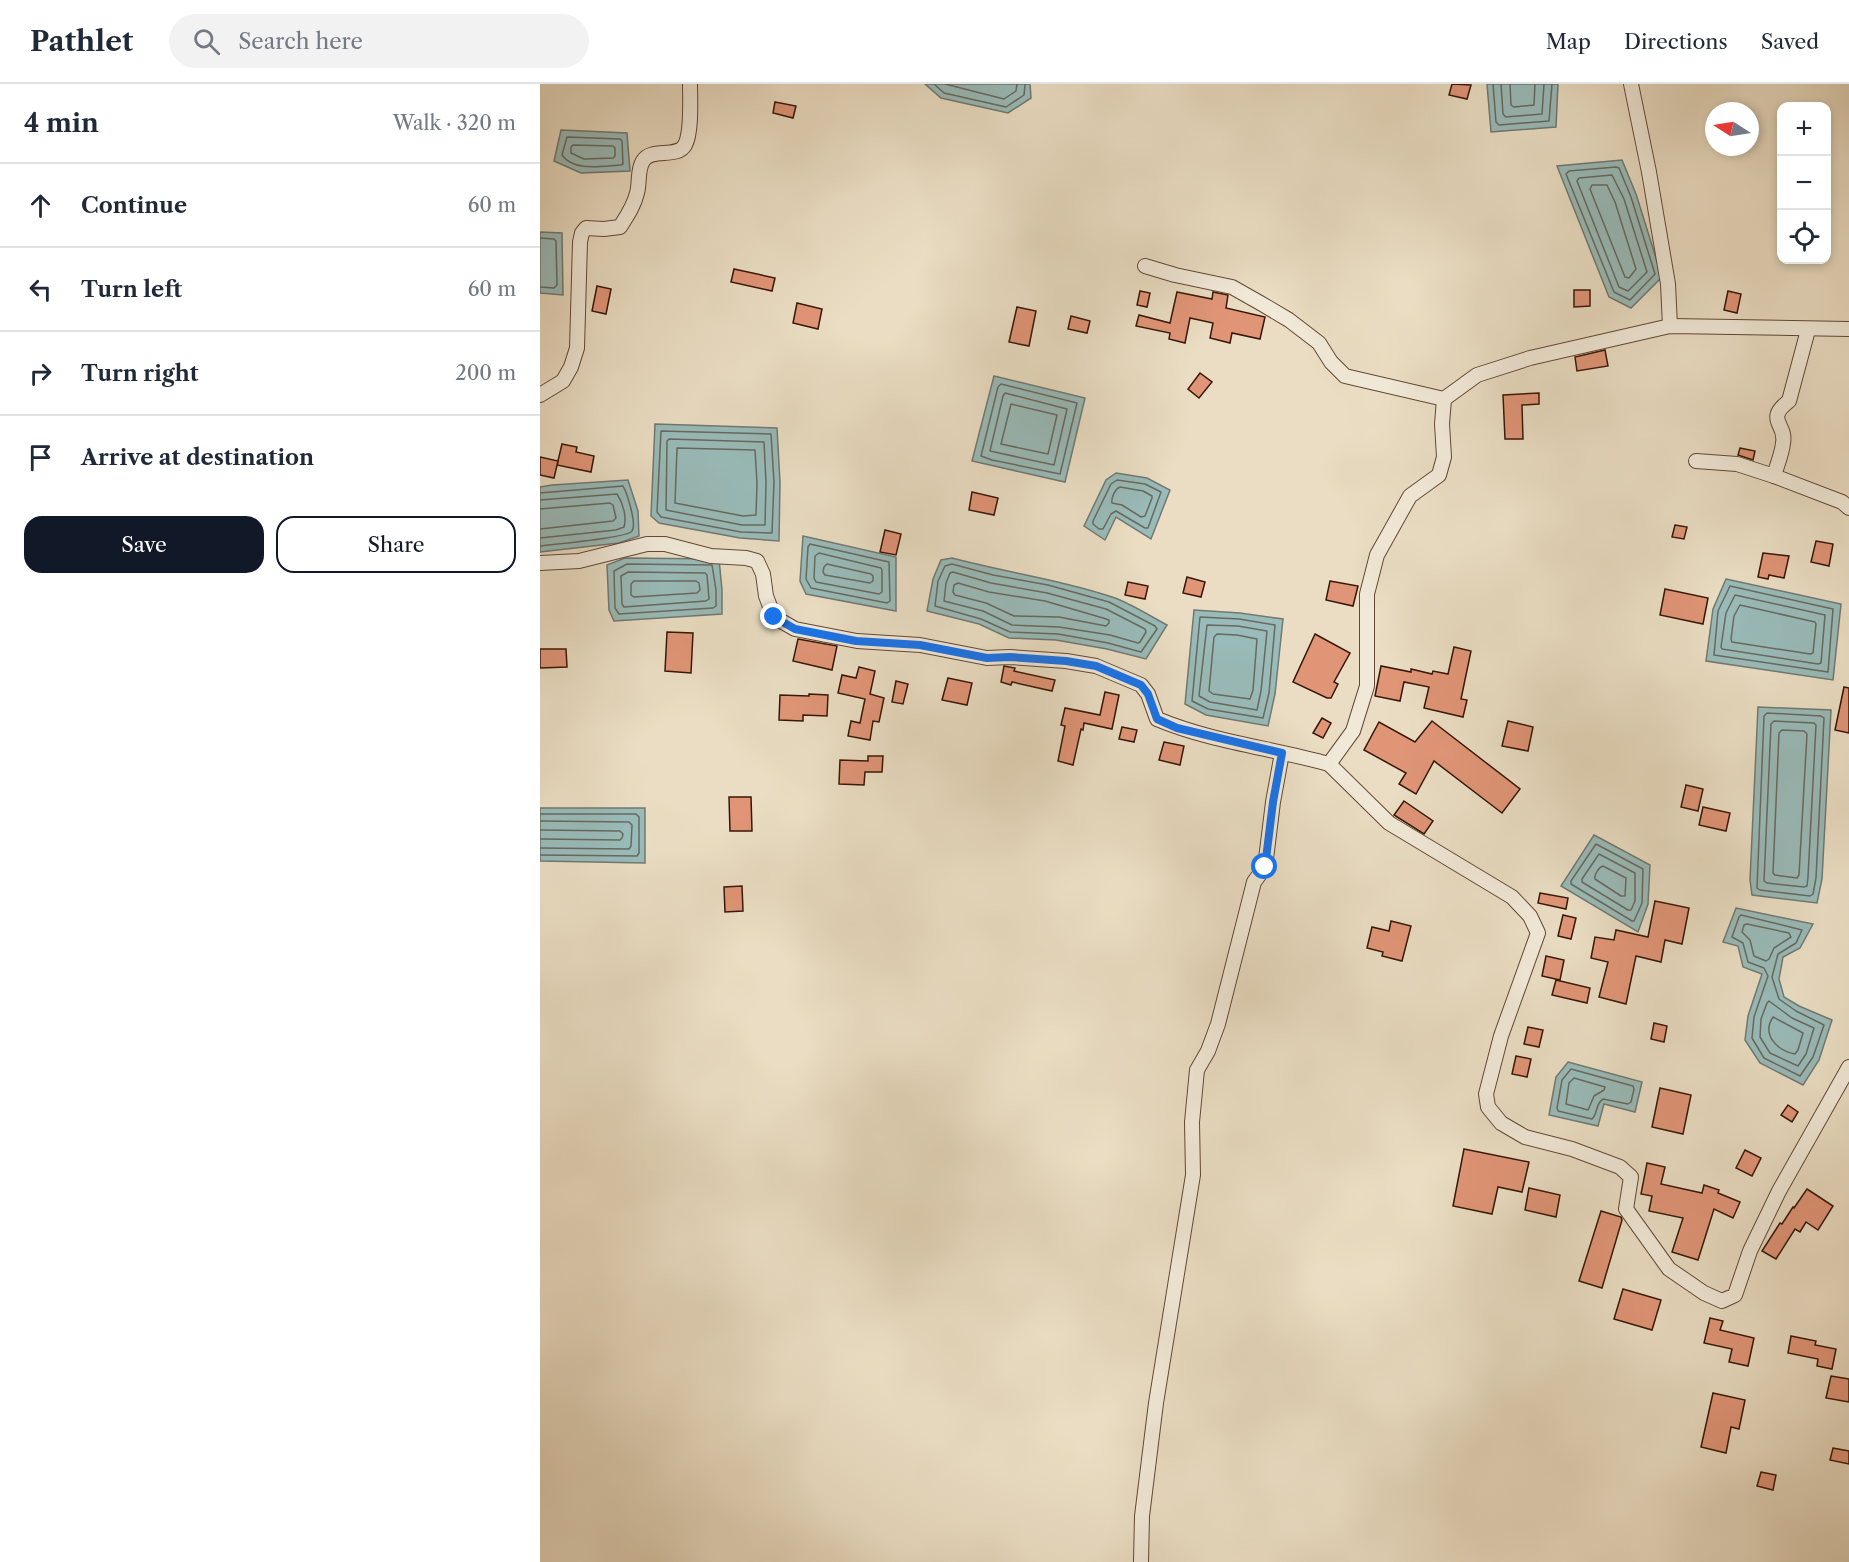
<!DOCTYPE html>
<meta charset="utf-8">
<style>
body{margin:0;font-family:"Libre Caslon Text",serif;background:#f2f2f3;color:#1f2937}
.controls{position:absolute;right:18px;top:18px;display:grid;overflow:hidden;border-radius:12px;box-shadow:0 3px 9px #0003}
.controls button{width:54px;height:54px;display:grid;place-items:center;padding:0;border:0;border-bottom:2px solid #e0e1e3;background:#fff;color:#1f2937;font:30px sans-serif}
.compass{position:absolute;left:1165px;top:18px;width:54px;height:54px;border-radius:50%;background:#fff;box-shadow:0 3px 9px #0003;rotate:282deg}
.stop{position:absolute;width:18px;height:18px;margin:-14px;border:4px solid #1a73e8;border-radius:50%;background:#fff}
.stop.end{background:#1a73e8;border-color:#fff;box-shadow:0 2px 6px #0008}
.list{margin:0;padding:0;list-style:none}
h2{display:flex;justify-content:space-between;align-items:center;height:78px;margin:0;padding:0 24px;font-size:26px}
h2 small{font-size:20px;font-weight:400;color:#747a83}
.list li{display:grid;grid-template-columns:39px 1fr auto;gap:18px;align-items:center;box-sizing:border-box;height:84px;padding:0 24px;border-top:2px solid #e0e1e3}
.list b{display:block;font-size:22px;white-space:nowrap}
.list em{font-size:20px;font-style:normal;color:#747a83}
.actions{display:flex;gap:12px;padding:18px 24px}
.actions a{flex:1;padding:14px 0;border:2px solid #111827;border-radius:18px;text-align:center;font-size:21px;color:#111827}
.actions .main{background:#111827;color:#fff}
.icon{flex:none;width:33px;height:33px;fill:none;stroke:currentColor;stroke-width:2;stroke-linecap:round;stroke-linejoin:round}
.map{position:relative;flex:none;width:1309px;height:1478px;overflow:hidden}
header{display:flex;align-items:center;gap:36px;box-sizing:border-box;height:84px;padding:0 30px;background:#fff;border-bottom:2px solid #e0e1e3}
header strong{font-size:28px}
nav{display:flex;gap:33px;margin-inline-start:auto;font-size:21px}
.search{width:420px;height:54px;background:#f2f2f3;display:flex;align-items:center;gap:15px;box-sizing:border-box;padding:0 21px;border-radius:33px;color:#747a83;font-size:22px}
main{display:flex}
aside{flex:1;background:#fff}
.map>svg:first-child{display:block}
.water{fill:#99bbb9;stroke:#717972;stroke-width:1.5}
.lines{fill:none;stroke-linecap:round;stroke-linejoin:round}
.shore{stroke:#686960;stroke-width:1.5}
.building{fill:#e09577;stroke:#361707;stroke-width:1.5}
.minor-casing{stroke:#634836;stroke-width:16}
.minor{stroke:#f1e9d8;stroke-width:14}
.route{stroke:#1a73e8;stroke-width:8}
</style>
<header>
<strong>Pathlet</strong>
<div class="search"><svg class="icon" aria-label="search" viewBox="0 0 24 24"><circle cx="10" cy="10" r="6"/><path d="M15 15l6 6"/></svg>Search here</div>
<nav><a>Map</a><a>Directions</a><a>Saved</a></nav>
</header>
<main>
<aside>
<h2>4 min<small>Walk · 320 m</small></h2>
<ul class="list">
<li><svg class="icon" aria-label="ahead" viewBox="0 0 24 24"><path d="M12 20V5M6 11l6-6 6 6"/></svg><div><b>Continue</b></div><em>60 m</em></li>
<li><svg class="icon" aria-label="left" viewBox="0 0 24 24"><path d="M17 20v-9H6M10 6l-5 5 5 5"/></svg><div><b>Turn left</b></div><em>60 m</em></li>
<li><svg class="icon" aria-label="right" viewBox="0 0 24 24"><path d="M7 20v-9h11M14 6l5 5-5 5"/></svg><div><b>Turn right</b></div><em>200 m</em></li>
<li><svg class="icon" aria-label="arrive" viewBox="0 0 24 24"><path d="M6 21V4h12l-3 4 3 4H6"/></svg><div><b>Arrive at destination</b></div></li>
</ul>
<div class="actions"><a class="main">Save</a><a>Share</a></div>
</aside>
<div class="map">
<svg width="1309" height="1478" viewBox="0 0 1309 1478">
<rect width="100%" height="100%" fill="#eaddc3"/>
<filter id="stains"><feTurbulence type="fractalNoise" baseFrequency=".00333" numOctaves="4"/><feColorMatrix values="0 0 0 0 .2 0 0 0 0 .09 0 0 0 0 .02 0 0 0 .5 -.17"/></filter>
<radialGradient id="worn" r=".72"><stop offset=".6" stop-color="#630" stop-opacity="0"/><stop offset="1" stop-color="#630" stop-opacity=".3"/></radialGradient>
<g class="water">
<polygon points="385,0 490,0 491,14 468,29 401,14"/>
<polygon points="947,0 1018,0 1016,43 951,48"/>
<polygon points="21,46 87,49 90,87 41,89 14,77"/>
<polygon points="1082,76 1096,110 1122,193 1091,224 1069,213 1017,82"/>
<polygon points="0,148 22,149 23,211 0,209"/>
<polygon points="454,292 545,314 525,398 432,377"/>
<polygon points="115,340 237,344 240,398 239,457 200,454 119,439 111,432"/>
<polygon points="576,389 607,394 630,406 611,455 576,433 565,456 544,442 566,396"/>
<polygon points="88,396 98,427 99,452 79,459 0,468 0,403 12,401"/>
<polygon points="263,452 356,473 356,527 266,510 260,497"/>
<polygon points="85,474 179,475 182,506 182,530 74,537 69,526 67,481"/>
<path d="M 412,474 C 464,488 518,495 569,512 C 589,518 608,531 627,541 L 606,575 L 567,565 L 516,556 L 469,554 L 439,540 L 387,527 L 393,495 L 401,476 Z"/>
<polygon points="1186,495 1301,520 1293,596 1166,577 1173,525"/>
<polygon points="654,526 700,529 743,535 735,610 728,642 666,631 645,620"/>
<polygon points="1218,623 1291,626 1282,795 1277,819 1212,811 1210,796"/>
<polygon points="0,724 105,724 105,779 0,777"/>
<polygon points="1054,751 1110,781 1108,820 1098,848 1021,802"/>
<polygon points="1196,824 1273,840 1260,864 1243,873 1239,895 1244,913 1259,922 1292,936 1279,976 1263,1001 1220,979 1205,956 1208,932 1222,890 1203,883 1198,862 1183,858"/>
<polygon points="1028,978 1102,998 1095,1028 1064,1020 1058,1042 1009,1031 1016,993"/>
</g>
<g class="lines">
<g class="shore">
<polyline points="394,0 404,9 466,23 484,11 485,0"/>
<polyline points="405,0 464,15 476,7 477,0"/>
<polyline points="953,0 956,38 959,41 1009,37 1012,0"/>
<polyline points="961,0 963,30 966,33 1002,30 1004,0"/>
<polyline points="970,0 971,21 974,23 994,21 995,0"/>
<path d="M 27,53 L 80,55 L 82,57 L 83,80 L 81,81 C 62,82 34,88 22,71 Z"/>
<polygon points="33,61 73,62 75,64 75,72 73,74 44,75 31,69 31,63"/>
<polygon points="1076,83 1079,84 1091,113 1115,190 1090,216 1074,208 1026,90 1029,87"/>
<polygon points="1072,91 1084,115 1107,188 1088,207 1079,203 1037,97 1039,94"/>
<polygon points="1052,101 1067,101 1075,118 1096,185 1089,194 1085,193 1050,105"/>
<polyline points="0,154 14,155 16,157 17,201 14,204 0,203"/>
<polygon points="461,300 537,319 520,390 452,376 441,372 458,303"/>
<polygon points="465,309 527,325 514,381 450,367 463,312"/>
<polygon points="471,320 517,331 508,370 461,360"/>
<polygon points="121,347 231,350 234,398 232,449 201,448 121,433 117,428"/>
<polygon points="129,355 224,358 226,398 225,441 202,441 126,426 127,357"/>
<polygon points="137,364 215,366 217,399 216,431 203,432 135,419"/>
<polygon points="577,396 605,400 621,408 608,444 605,444 576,427 571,430 563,445 559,445 553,440 553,437 571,400"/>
<path d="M 580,403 L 603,407 L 612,412 L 612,414 L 605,432 L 601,433 L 582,421 L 572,419 C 571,414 575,405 580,403 Z"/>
<path d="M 0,409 L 83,402 C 87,409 97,440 92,447 C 88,454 13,460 0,462"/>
<path d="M 0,416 L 77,410 C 83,419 87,433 84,443 L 76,446 L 0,454"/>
<polyline points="0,425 70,419 73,421 76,434 73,437 0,445"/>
<polygon points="270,460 349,478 350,517 347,519 271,504 266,495 268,463"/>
<polygon points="279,469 341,484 342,486 342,508 339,510 276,498 274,494 275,472"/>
<polygon points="87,480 172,481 176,506 176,522 173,524 79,530 75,524 74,487"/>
<polygon points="287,480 331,490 333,492 333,497 330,499 285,491 283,488 284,483"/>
<polygon points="412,480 453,491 508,501 569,518 615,542 617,545 601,568 568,559 518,550 470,548 441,535 395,522 398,497 405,482"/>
<polygon points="88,488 165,489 167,491 169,515 166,517 84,523 82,520 81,492"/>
<polygon points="413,488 451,499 507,509 566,525 605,545 606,548 600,558 598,559 570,551 519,543 472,541 443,527 404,517 406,499 410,489"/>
<polygon points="94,497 156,497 159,499 160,506 157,509 94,513 91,511 91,500"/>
<polygon points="418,499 449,508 505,517 563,534 569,536 569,539 566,542 519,533 474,532 446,519 415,511 413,508 414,501"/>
<polygon points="1190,502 1293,525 1288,588 1174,571 1178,527"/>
<polygon points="1195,511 1285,531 1281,579 1278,580 1182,565 1181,563 1186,529"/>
<polygon points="1200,521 1275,538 1276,540 1273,569 1270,570 1192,558 1191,555 1194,532"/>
<polygon points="660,533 699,535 735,541 729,609 723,634 668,625 652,617"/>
<polygon points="667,541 698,542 727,547 721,607 717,626 670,618 659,612"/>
<polygon points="677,550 697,551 717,555 713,606 710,615 673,610 669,607 674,553"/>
<polygon points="1227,629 1281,632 1284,634 1276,794 1273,810 1270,812 1220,806 1217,804 1224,632"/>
<polygon points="1234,637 1274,639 1276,641 1268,793 1267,802 1264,803 1227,799 1224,797 1231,640"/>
<polygon points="1242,646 1264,647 1267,650 1259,791 1257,794 1235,791 1233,789 1239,649"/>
<polyline points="0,730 96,730 99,733 99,769 97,772 0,771"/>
<polyline points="0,737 89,738 92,741 91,762 89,765 0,764"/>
<polyline points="0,746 80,747 83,750 82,754 80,756 0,755"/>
<polygon points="1056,760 1103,785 1102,819 1094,837 1092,837 1031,800 1031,797"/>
<polygon points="1059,770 1095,789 1095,817 1091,826 1088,826 1042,798 1042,795"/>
<path d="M 1063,782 L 1086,794 L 1085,812 L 1081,812 L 1055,795 C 1054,791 1059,783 1063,782 Z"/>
<polygon points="1201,831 1262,846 1256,859 1238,870 1232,893 1239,915 1256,927 1284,941 1273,973 1260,992 1224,974 1212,954 1214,933 1228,892 1224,884 1208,878 1203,859 1192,853 1199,833"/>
<polygon points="1207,840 1249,849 1251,853 1234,864 1229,875 1226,877 1214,872 1210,856 1202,848 1204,841"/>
<polygon points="1229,917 1252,934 1274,944 1266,970 1258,982 1230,969 1220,953 1221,935 1227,919"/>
<path d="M 1233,933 L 1263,949 L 1258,966 L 1255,970 C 1238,967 1221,951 1233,933 Z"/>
<path d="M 1031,985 L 1093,1002 L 1094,1005 L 1091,1018 L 1088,1020 L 1063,1015 C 1055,1020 1058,1030 1052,1035 L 1018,1027 L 1017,1024 L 1022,996 Z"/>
<polygon points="1034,994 1065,1003 1064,1006 1054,1012 1048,1026 1026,1020 1029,999"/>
</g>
</g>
<g class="building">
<polygon points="912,0 931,1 927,15 909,11"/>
<polygon points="235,18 256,22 253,34 233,29"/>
<polygon points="194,185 235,194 232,207 191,198"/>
<polygon points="57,202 71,205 66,230 52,227"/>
<polygon points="1034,206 1050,206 1050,222 1034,223"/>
<polygon points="600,207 610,209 607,223 597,221"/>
<polygon points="1188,207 1201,210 1197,229 1184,226"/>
<polygon points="637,208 672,215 673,208 688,211 686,224 725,233 720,255 692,249 690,259 670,254 673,239 650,234 645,259 629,255 630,249 596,242 599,231 630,239"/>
<polygon points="257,219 282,225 278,245 253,239"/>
<polygon points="477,223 496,227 489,262 469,258"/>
<polygon points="531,232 550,237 547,249 528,245"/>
<polygon points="1065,266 1068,282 1037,287 1035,273"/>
<polygon points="660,289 672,298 659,314 648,305"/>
<polygon points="999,309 999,320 982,321 983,355 965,355 963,311"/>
<polygon points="22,360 37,363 36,368 54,372 51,388 17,381"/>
<polygon points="1200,364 1215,367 1213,376 1198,371"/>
<polygon points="0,373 18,377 14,394 0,391"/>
<polygon points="432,408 458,414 454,431 429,426"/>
<polygon points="1135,441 1147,443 1144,455 1132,453"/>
<polygon points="345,446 361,450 356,471 340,468"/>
<polygon points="1276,457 1293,460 1289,482 1271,478"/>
<polygon points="1223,469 1249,472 1244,494 1229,491 1228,495 1218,493"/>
<polygon points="647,493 665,498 661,513 643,509"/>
<polygon points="790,497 818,502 813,522 786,516"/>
<polygon points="588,498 608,502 605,515 585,511"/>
<polygon points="1125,505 1168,514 1163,540 1120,531"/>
<polygon points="127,548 153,549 151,589 125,587"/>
<polygon points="775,550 810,569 794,598 798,600 791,614 787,614 753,598"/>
<polygon points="258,555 297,562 292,586 253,577"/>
<polygon points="914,563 931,567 921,615 927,616 923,633 884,624 889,603 864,598 860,617 835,612 841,582 871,588 871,585 892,590 893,587 908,590"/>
<polygon points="0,565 26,565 27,583 0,584"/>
<polygon points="464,582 475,584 474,587 515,596 512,607 472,598 471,601 461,598"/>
<polygon points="319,583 335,587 330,610 344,614 339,638 333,637 330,656 308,652 311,637 320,639 325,615 298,609 302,591 316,594"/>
<polygon points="408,594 432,599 427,621 402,616"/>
<polygon points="356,597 368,600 363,620 352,618"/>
<polygon points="1304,603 1309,604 1309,649 1295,646"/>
<polygon points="565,608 579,611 572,645 544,639 543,646 541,645 533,681 518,677 525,642 521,641 525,624 560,631"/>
<polygon points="269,610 288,611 287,632 263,631 263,637 239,636 240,611 269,612"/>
<polygon points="782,634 791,639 783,654 773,649"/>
<polygon points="892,637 980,705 962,729 894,677 876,710 859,700 866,689 824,666 839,638 875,658"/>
<polygon points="968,637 993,643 988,667 962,662"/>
<polygon points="582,643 597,646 594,658 579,655"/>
<polygon points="624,658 644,662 640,681 619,676"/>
<polygon points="328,672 343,672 342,688 325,688 324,701 299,700 300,676 328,677"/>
<polygon points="1146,701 1163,705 1158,727 1141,723"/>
<polygon points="189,713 211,713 212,747 190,747"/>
<polygon points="864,717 893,737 884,750 854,731"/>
<polygon points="1163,723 1190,729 1186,747 1159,741"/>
<polygon points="202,802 203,827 185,828 184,803"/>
<polygon points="1000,809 1028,814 1026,825 998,819"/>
<polygon points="1115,817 1149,824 1142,860 1125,856 1121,878 1096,872 1086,920 1059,913 1068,878 1051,874 1055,853 1074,856 1076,846 1108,853"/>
<polygon points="1023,831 1036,834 1031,855 1018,852"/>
<polygon points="851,837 871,842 862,877 842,872 843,868 827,864 832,843 849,847"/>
<polygon points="1006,872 1024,876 1020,896 1002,892"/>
<polygon points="1016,896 1050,904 1047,919 1012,911"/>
<polygon points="1114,939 1127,942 1124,958 1111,955"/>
<polygon points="988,943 1003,946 999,963 984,960"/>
<polygon points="976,972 991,975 987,993 972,990"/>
<polygon points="1120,1004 1151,1011 1143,1050 1112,1043"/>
<polygon points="1248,1021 1258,1028 1252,1038 1241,1031"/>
<polygon points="924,1065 989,1078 982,1108 958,1103 952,1130 913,1122"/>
<polygon points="1205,1066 1221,1074 1212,1092 1196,1084"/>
<polygon points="1107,1079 1125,1083 1121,1100 1162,1109 1164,1101 1179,1106 1178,1109 1200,1118 1193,1134 1174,1125 1158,1176 1132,1168 1143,1134 1109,1127 1112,1112 1101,1110"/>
<polygon points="989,1104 1020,1111 1016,1133 985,1126"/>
<polygon points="1267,1105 1293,1122 1278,1146 1266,1138 1260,1148 1255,1145 1236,1175 1222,1167 1240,1139 1242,1140 1253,1123 1254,1124"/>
<polygon points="1061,1127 1081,1133 1082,1136 1062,1204 1039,1197"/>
<polygon points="1083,1205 1121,1216 1112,1246 1074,1235"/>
<polygon points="1170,1234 1183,1237 1180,1246 1214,1254 1208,1282 1189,1278 1192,1265 1164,1259"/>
<polygon points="1251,1252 1276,1257 1275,1261 1296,1265 1292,1285 1277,1282 1278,1275 1248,1269"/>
<polygon points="1291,1292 1309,1295 1309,1318 1286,1314"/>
<polygon points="1173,1309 1205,1316 1199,1345 1191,1343 1186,1369 1161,1363"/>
<polygon points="1293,1364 1309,1367 1309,1380 1290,1376"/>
<polygon points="1221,1388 1236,1391 1233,1406 1217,1402"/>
</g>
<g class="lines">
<defs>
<g id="minor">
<polyline points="1091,0 1109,88 1128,200 1130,242"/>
<polyline points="605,182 635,191 692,203 722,220 749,236 779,259 791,278 805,292 904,315"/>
<path d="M 1268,246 L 1249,317 C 1224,336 1247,340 1243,359 C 1242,370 1237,381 1234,392 L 1302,418 L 1309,424"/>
<path d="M 0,311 L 23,297 L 31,283 L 37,264 L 40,158 L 42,149 L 46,144 L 64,145 L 80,143 C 87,132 94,122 97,109 C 100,99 97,86 103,77 C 111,63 137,75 145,61 C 152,48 150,15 150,0"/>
<polyline points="1156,377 1197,380 1234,392"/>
<path d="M 0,479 L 39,477 L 107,460 L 125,460 L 171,472 L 206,474 L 217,477 L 223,490 L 226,512 L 234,533 L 255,545 L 317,557 L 380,561 L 447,574 L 470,573 L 526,577 L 556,582 L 601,601 L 608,610 L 617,635 C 672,658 732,664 789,680 L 813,647 L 827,602 L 827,510 L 837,471 L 870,412 L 899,391 L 904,373 L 902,340 L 904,315 L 937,291 L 990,274 L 1130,242 L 1309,245"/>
<polyline points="789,680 849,739 972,813 990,832 998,849 961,952 946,1010 948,1023 961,1039 985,1053 1032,1065 1080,1083 1091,1093 1086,1125 1129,1185 1164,1209 1182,1217 1195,1211 1210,1167 1239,1107 1309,983"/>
<polyline points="601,1478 602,1432 616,1319 653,1091 652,1038 657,986 668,967 678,940 714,798 725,783 733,718 742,669"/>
</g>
</defs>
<use href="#minor" class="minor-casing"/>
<use href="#minor" class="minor"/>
</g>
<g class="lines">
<polyline class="route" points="234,533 255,545 316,557 380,561 447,574 470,573 526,577 556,582 601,601 608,610 617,635 637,644 742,669 733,718 725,783"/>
</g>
<rect width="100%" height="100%" filter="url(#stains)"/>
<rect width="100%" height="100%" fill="url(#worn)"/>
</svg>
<div class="controls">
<button>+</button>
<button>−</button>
<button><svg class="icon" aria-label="locate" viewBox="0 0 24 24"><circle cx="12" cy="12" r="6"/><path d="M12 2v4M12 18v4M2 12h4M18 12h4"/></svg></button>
</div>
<svg class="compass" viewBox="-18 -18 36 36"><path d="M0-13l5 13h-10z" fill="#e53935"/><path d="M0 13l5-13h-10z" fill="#747a83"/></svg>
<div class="stop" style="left:725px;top:783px"></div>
<div class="stop end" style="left:234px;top:533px"></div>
</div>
</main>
